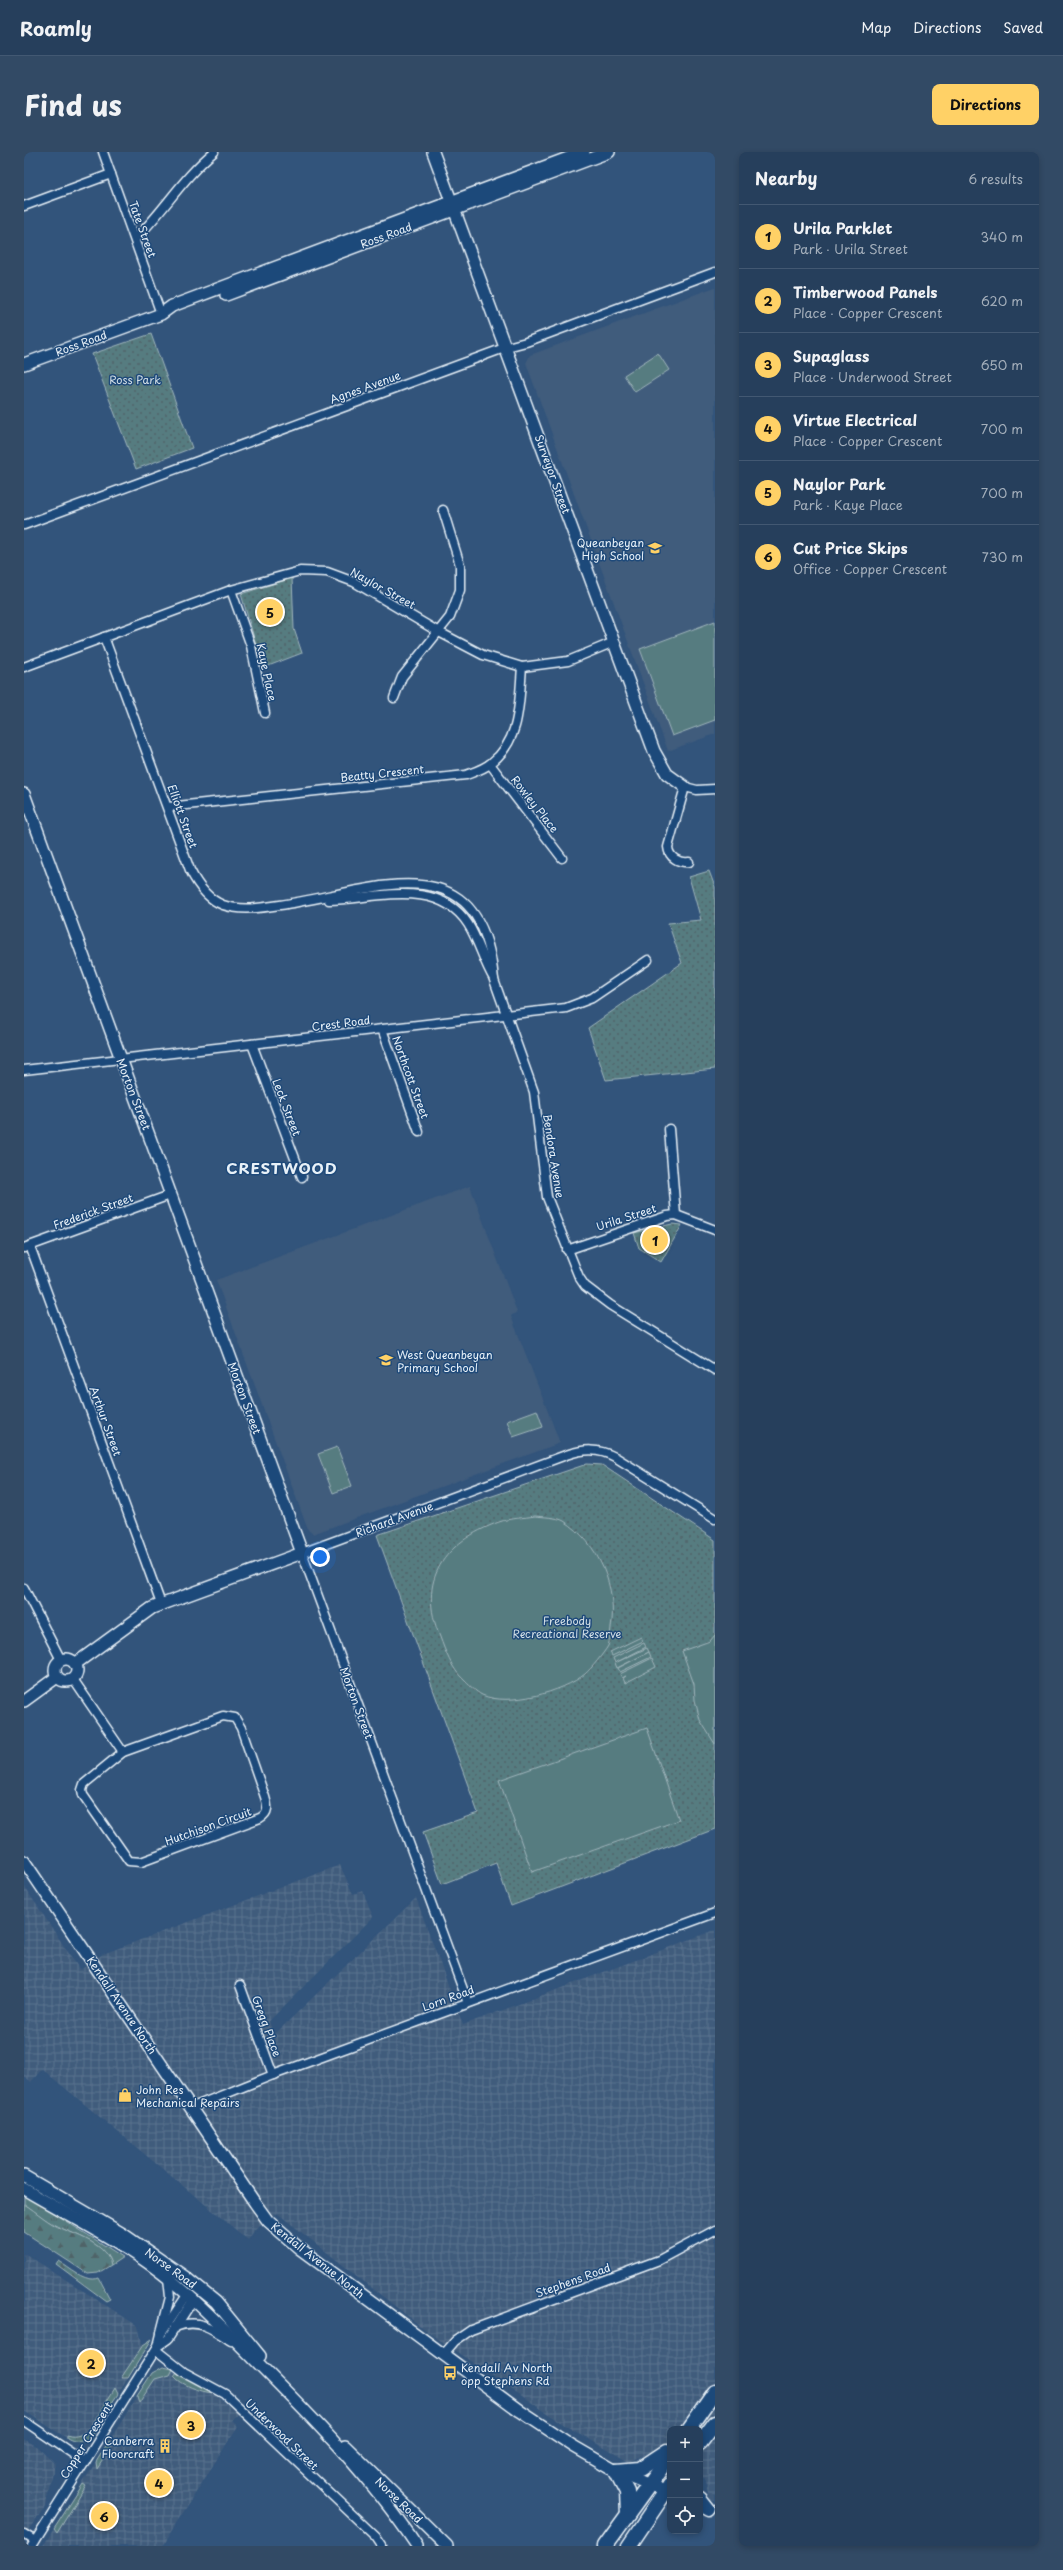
<!DOCTYPE html>
<meta charset="utf-8">
<style>
body{margin:0;font-family:"Playpen Sans",sans-serif;background:#324a65;color:#f1f3f6}
.controls{position:absolute;right:12px;bottom:12px;display:grid;overflow:hidden;border-radius:8px;box-shadow:0 2px 6px #0003}
.controls button{width:36px;height:36px;display:grid;place-items:center;padding:0;border:0;border-bottom:1px solid #425872;background:#263f5c;color:#f1f3f6;font:20px sans-serif}
.you{position:absolute;left:296px;top:1405px;width:14px;height:14px;margin:-10px;border:3px solid #fff;border-radius:50%;background:#1a73e8;box-shadow:0 0 0 6px #1a73e833}
.badge{display:grid;place-items:center;width:26px;height:26px;border-radius:50%;background:#ffd166;color:#111;font-size:13px;font-weight:700}
.pin{position:absolute;translate:-50% -50%;border:2px solid #fff;box-shadow:0 1px 4px #0006}
.list{margin:0;padding:0;list-style:none}
h2{display:flex;justify-content:space-between;align-items:center;height:52px;margin:0;padding:0 16px;font-size:17px}
h2 small{font-size:13px;font-weight:400;color:#a4afbb}
.list li{display:grid;grid-template-columns:26px 1fr auto;gap:12px;align-items:center;box-sizing:border-box;height:64px;padding:0 16px;border-top:1px solid #425872}
.list b{display:block;font-size:15px;white-space:nowrap}
.list p{margin:0;font-size:13px;white-space:nowrap;color:#a4afbb}
.list em{font-size:13px;font-style:normal;color:#a4afbb}
.icon{flex:none;width:22px;height:22px;fill:none;stroke:currentColor;stroke-width:2;stroke-linecap:round;stroke-linejoin:round}
.map{position:relative;flex:none;width:691px;height:2394px;overflow:hidden;border-radius:8px}
header{display:flex;align-items:center;gap:24px;box-sizing:border-box;height:56px;padding:0 20px;background:#263f5c;border-bottom:1px solid #425872}
header strong{font-size:19px}
nav{display:flex;gap:22px;margin-inline-start:auto;font-size:14px}
.intro{display:flex;align-items:center;justify-content:space-between;box-sizing:border-box;height:96px;padding:0 24px}
h1{margin:0;font-size:28px}
.button{padding:10px 18px;border-radius:8px;background:#ffd166;color:#111;font-size:14px;font-weight:700}
main{display:flex;gap:24px;padding:0 24px}
aside{flex:1;background:#263f5c;border-radius:8px;box-shadow:0 2px 6px #0003}
.map>svg:first-child{display:block}
.built{fill:#3f5b7c}
.industrial{fill:url(#industrial-grid)}
.grass{fill:url(#grass-tufts);stroke:#a0b6bc}
.forest{fill:url(#forest-firs);stroke:#a0b6bc}
.park{fill:url(#park-dots);stroke:#a0b6bc}
.pitch{fill:#577b80;stroke:#a0b6bc}
.lines{fill:none;stroke-linecap:round;stroke-linejoin:round}
.street-casing{stroke:#e8f1f8;stroke-width:11}
.secondary-casing{stroke:#e8f1f8;stroke-width:14}
.highway-casing{stroke:#e8f1f8;stroke-width:17}
.street{stroke:#1f4a7a;stroke-width:8}
.secondary{stroke:#1f4a7a;stroke-width:11}
.highway{stroke:#1f4a7a;stroke-width:14}
.labels{text-anchor:middle;dominant-baseline:central;stroke-width:3;stroke-linejoin:round;paint-order:stroke}
.street-label{font-size:11px;fill:#e8f1f8;stroke:#1f4a7a}
.park-label{font-size:11px;fill:#d2dfe6;stroke:#1f4a7a}
.poi-label{font-size:11px;fill:#e8f1f8;stroke:#1f4a7a;text-anchor:start}
.district-label{font-size:15px;font-weight:bold;letter-spacing:1px;fill:#e8f1f8;stroke:#1f4a7a}
</style>
<header>
<strong>Roamly</strong>
<nav><a>Map</a><a>Directions</a><a>Saved</a></nav>
</header>
<div class="intro"><h1>Find us</h1><a class="button">Directions</a></div>
<main>
<div class="map">
<svg width="691" height="2394" viewBox="0 0 691 2394">
<defs>
<pattern id="industrial-grid" width="8" height="8" patternUnits="userSpaceOnUse"><rect width="8" height="8" fill="#3f5b7c"/><path d="M0 4h8M4 0v8" fill="none" stroke="#5b738f"/></pattern>
<pattern id="grass-tufts" width="24" height="20" patternUnits="userSpaceOnUse"><rect width="24" height="20" fill="#577b80"/><path d="M3 7l-1-3M5 7V3M7 7l1-3M15 17l-1-3M17 17v-4M19 17l1-3" fill="none" stroke="#4f6468"/></pattern>
<pattern id="forest-firs" width="22" height="20" patternUnits="userSpaceOnUse"><rect width="22" height="20" fill="#577b80"/><path d="M5 1l3.5 6h-7zM16 11l3.5 6h-7z" fill="#4f6468"/></pattern>
<pattern id="park-dots" width="8" height="8" patternUnits="userSpaceOnUse"><rect width="8" height="8" fill="#577b80"/><path d="M2 2h.1M6 6h.1" fill="none" stroke="#4f6468" stroke-width="1.8" stroke-linecap="round"/></pattern>
</defs>
<rect width="100%" height="100%" fill="#32547b"/>
<filter id="ink" filterUnits="userSpaceOnUse"><feTurbulence type="fractalNoise" baseFrequency=".025" numOctaves="2"/><feDisplacementMap in="SourceGraphic" scale="8" xChannelSelector="R" yChannelSelector="G"/><feConvolveMatrix kernelMatrix="1 2 1 2 8 2 1 2 1" color-interpolation-filters="sRGB"/></filter>
<g filter="url(#ink)">
<g class="built">
<polygon points="691,135 691,582 644,599 502,211 506,203"/>
<polygon points="446,1034 493,1160 487,1164 536,1291 289,1382 284,1378 192,1128"/>
</g>
<g class="industrial">
<polygon points="316,1713 329,1742 339,1739 349,1765 245,1869 250,1883 392,1746 439,1873 691,1778 691,2348 686,2347 680,2327 676,2324 676,2277 646,2277 646,2309 628,2300 605,2310 542,2274 405,2181 253,2061 232,2076 224,2088 18,1917 7,1930 0,1924 0,1734 56,1818 79,1802"/>
<polygon points="0,2101 114,2174 118,2191 124,2195 68,2283 59,2289 46,2288 0,2259"/>
<polygon points="141,2215 190,2242 215,2262 208,2268 214,2274 138,2394 19,2394 128,2221"/>
<polygon points="0,2287 12,2294 31,2312 21,2355 0,2384"/>
</g>
<g class="grass">
<path d="M 0,2043 L 99,2105 L 87,2113 C 83,2093 55,2084 39,2077 C 25,2072 12,2060 0,2052 Z"/>
<polygon points="128,2187 104,2226 97,2226 119,2193"/>
<polygon points="139,2215 149,2217 146,2223 131,2227 115,2251 113,2244 128,2221"/>
<path d="M 153,2220 L 189,2241 C 177,2240 157,2233 150,2224 Z"/>
<polygon points="91,2236 94,2242 70,2277 68,2273"/>
<path d="M 67,2277 L 70,2280 C 63,2290 53,2292 43,2286 L 43,2283 C 52,2287 60,2281 67,2277 Z"/>
<polygon points="85,2289 89,2292 73,2317 72,2310"/>
<polygon points="59,2332 62,2334 33,2381 30,2377"/>
</g>
<g class="forest">
<path d="M 0,2052 C 13,2060 25,2072 39,2077 C 55,2084 83,2093 87,2113 L 74,2121 L 64,2122 L 0,2080 Z"/>
<path d="M 34,2109 C 46,2116 61,2131 75,2126 L 86,2147 L 82,2149 L 32,2112 Z"/>
</g>
<g class="park">
<polygon points="127,182 168,296 112,317 68,202"/>
<polygon points="268,426 270,477 278,501 239,516 217,442"/>
<polygon points="685,719 691,735 691,917 582,928 564,876 658,811 644,771 677,768 665,725"/>
<polygon points="648,1072 658,1073 637,1110 615,1096 610,1081"/>
<polygon points="563,1312 578,1313 691,1388 691,1677 487,1754 472,1711 418,1732 399,1680 454,1661 353,1383"/>
</g>
<g class="pitch">
<polygon points="634,201 645,218 611,240 600,223"/>
<polygon points="691,469 691,568 648,584 616,497"/>
<polygon points="513,1258 519,1275 489,1285 483,1269"/>
<polygon points="313,1295 328,1334 309,1341 294,1302"/>
<path d="M 511,1364 C 519,1365 533,1365 540,1369 C 575,1391 594,1437 587,1476 C 586,1481 586,1489 584,1494 C 579,1502 568,1516 561,1522 C 539,1540 484,1555 458,1543 C 452,1540 444,1532 439,1527 C 428,1517 421,1499 416,1485 C 392,1428 420,1390 475,1370 C 486,1366 500,1366 511,1364 Z"/>
<polygon points="691,1483 691,1592 676,1568 671,1548 670,1532 658,1499 686,1489"/>
<polygon points="617,1485 619,1489 588,1504 586,1500"/>
<polygon points="620,1491 622,1495 591,1511 589,1506"/>
<polygon points="623,1496 625,1500 593,1516 591,1511"/>
<polygon points="625,1500 627,1505 596,1520 594,1516"/>
<polygon points="628,1506 632,1515 601,1531 599,1526 602,1524 598,1526 596,1522"/>
<polygon points="623,1576 655,1668 508,1720 475,1628"/>
</g>
<g class="lines">
<defs>
<g id="street">
<polyline points="79,0 137,162"/>
<polyline points="0,54 87,22"/>
<path d="M 112,86 C 140,59 159,25 190,0"/>
<polyline points="0,373 483,195 502,190 691,120"/>
<polyline points="207,438 227,494 241,561"/>
<path d="M 80,485 L 166,718 C 173,732 183,747 199,753 C 217,759 237,756 256,753 C 347,740 458,686 470,828 L 510,940 L 523,1045 L 555,1125 L 561,1134 L 586,1153 L 691,1218"/>
<polyline points="0,515 207,438 276,419 303,420 330,430 413,479 459,503 498,515 544,509 590,490"/>
<polyline points="370,546 378,525 426,465 436,438 436,413 419,358"/>
<polyline points="466,612 538,706"/>
<path d="M 144,655 L 442,623 C 450,620 460,617 467,611 C 497,588 495,550 498,515"/>
<path d="M 665,710 C 655,711 645,706 644,695 L 661,635 L 673,638 L 691,637"/>
<path d="M 305,748 C 350,747 414,725 444,772 C 455,789 459,809 470,827"/>
<polyline points="358,877 395,980"/>
<polyline points="228,892 278,1025"/>
<polyline points="0,918 542,856 568,846 624,808"/>
<polyline points="645,977 652,1063"/>
<polyline points="6,1094 137,1452"/>
<polyline points="0,1096 146,1043"/>
<polyline points="543,1098 643,1064 652,1063 691,1078"/>
<polyline points="0,1436 37,1508"/>
<polyline points="49,1527 99,1600"/>
<path d="M 199,1564 L 211,1566 L 217,1576 L 241,1645 C 244,1654 245,1661 236,1666 L 117,1710 L 105,1709 L 59,1643 L 58,1638 L 60,1632 L 99,1600 Z"/>
<polyline points="216,1833 249,1923"/>
<path d="M 444,1851 L 278,1401 L 542,1303 C 560,1297 574,1296 591,1305 L 691,1367"/>
<polyline points="166,1956 249,1923 691,1761"/>
<path d="M 151,2175 C 174,2166 188,2176 207,2189"/>
<polyline points="137,2180 146,2145 144,2126"/>
<polyline points="134,2194 137,2182 163,2143"/>
<polyline points="132,2198 160,2220 201,2242 352,2385 358,2394"/>
<polyline points="419,2203 431,2189 447,2178 635,2108 691,2078"/>
<polyline points="0,2269 61,2310"/>
<polyline points="0,2382 11,2389"/>
<polyline points="8,2394 134,2194 144,2187 169,2148"/>
</g>
<g id="secondary">
<polyline points="409,0 630,599 643,622 661,635"/>
<polyline points="202,143 585,0"/>
<polyline points="0,212 137,162 148,154 560,0"/>
<polyline points="0,642 278,1401 128,1456 51,1512"/>
<circle cx="42" cy="1518" r="11"/>
<polyline points="0,1549 33,1525"/>
<polyline points="0,1709 231,2051 244,2069 275,2096 496,2259 549,2294 592,2319 646,2341"/>
<polyline points="0,2024 99,2082 161,2125 192,2150 236,2204"/>
<path d="M 0,2037 C 40,2061 82,2081 120,2108 C 161,2136 195,2172 230,2207 C 287,2264 348,2326 393,2394"/>
<polyline points="321,2294 423,2394"/>
</g>
<g id="highway">
<polyline points="665,2277 691,2240"/>
<polyline points="676,2291 691,2271"/>
<polyline points="592,2319 616,2317 643,2299"/>
<polyline points="592,2319 603,2340 604,2362"/>
<polyline points="676,2347 684,2357"/>
<polyline points="581,2394 646,2304"/>
<polyline points="605,2394 646,2333"/>
</g>
</defs>
<use href="#street" class="street-casing"/>
<use href="#secondary" class="secondary-casing"/>
<use href="#highway" class="highway-casing"/>
<use href="#street" class="street"/>
<use href="#secondary" class="secondary"/>
<use href="#highway" class="highway"/>
</g>
</g>
<defs>
<symbol id="school-bare" viewBox="-9 -9 18 18"><path d="M0-5L7-2L0 1L-7-2ZM-4 1L0 2.5L4 1V4Q0 6-4 4Z" fill="#ffd166" stroke="#1f4a7a" stroke-width="2.5" paint-order="stroke"/></symbol>
<symbol id="shop-bare" viewBox="-9 -9 18 18"><path d="M-5-2.5h2.3a2.7 3.5 0 0 1 5.4 0H5L5.5 6h-11ZM-1.5-2.5h3a1.5 2.3 0 0 0-3 0Z" fill="#ffd166" stroke="#1f4a7a" stroke-width="2.5" paint-order="stroke"/></symbol>
<symbol id="bus-bare" viewBox="-9 -9 18 18"><path d="M-5-6H5V4H4V6H2V4H-2V6H-4V4H-5ZM-3.5-4V0h7V-4ZM-3.5 1.2v1.5H-2V1.2ZM2 1.2v1.5H3.5V1.2Z" fill="#ffd166" stroke="#1f4a7a" stroke-width="2.5" paint-order="stroke"/></symbol>
<symbol id="building-bare" viewBox="-9 -9 18 18"><path d="M-4-6H4V6H1V3H-1V6H-4ZM-2.5-4.3h1.7v1.8h-1.7ZM.8-4.3h1.7v1.8H.8ZM-2.5-1h1.7V.8h-1.7ZM.8-1h1.7V.8H.8Z" fill="#ffd166" stroke="#1f4a7a" stroke-width="2.5" paint-order="stroke"/></symbol>
</defs>
<g fill-rule="evenodd">
<use href="#school-bare" x="621" y="386" width="20" height="20"/>
<use href="#school-bare" x="352" y="1198" width="20" height="20"/>
<use href="#shop-bare" x="91" y="1933" width="20" height="20"/>
<use href="#bus-bare" x="416" y="2211" width="20" height="20"/>
<use href="#building-bare" x="131" y="2284" width="20" height="20"/>
</g>
<g class="labels">
<g class="street-label">
<text transform="translate(119 77) rotate(70)">Tate Street</text>
<text transform="translate(362 83) rotate(-20)">Ross Road</text>
<text transform="translate(57 191) rotate(-20)">Ross Road</text>
<text transform="translate(341 235) rotate(-20)">Agnes Avenue</text>
<text transform="translate(529 322) rotate(70)">Surveyor Street</text>
<text transform="translate(359 436) rotate(29)">Naylor Street</text>
<text transform="translate(243 520) rotate(78)">Kaye Place</text>
<text transform="translate(358 621) rotate(-6)">Beatty Crescent</text>
<text transform="translate(511 652) rotate(52)">Rowley Place</text>
<text transform="translate(159 664) rotate(70)">Elliott Street</text>
<text transform="translate(317 871) rotate(-7)">Crest Road</text>
<text transform="translate(387 925) rotate(70)">Northcott Street</text>
<text transform="translate(110 942) rotate(69)">Morton Street</text>
<text transform="translate(263 955) rotate(69)">Leck Street</text>
<text transform="translate(530 1004) rotate(81)">Bendora Avenue</text>
<text transform="translate(69 1059) rotate(-20)">Frederick Street</text>
<text transform="translate(602 1065) rotate(-18)">Urila Street</text>
<text transform="translate(221 1246) rotate(70)">Morton Street</text>
<text transform="translate(82 1269) rotate(70)">Arthur Street</text>
<text transform="translate(370 1367) rotate(-20)">Richard Avenue</text>
<text transform="translate(333 1551) rotate(70)">Morton Street</text>
<text transform="translate(184 1674) rotate(-20)">Hutchison Circuit</text>
<text transform="translate(424 1846) rotate(-20)">Lorn Road</text>
<text transform="translate(98 1853) rotate(56)">Kendall Avenue North</text>
<text transform="translate(243 1874) rotate(70)">Gregg Place</text>
<text transform="translate(294 2108) rotate(38)">Kendall Avenue North</text>
<text transform="translate(147 2116) rotate(36)">Norse Road</text>
<text transform="translate(549 2128) rotate(-20)">Stephens Road</text>
<text transform="translate(258 2282) rotate(44)">Underwood Street</text>
<text transform="translate(62 2288) rotate(-58)">Copper Crescent</text>
<text transform="translate(375 2348) rotate(44)">Norse Road</text>
</g>
<g class="park-label">
<text x="111" y="227">Ross Park</text>
<text x="543" y="1468">Freebody<tspan x="543" dy="13">Recreational Reserve</tspan></text>
</g>
<g class="poi-label">
<text x="620" y="390" text-anchor="end">Queanbeyan<tspan x="620" dy="13">High School</tspan></text>
<text x="373" y="1202">West Queanbeyan<tspan x="373" dy="13">Primary School</tspan></text>
<text x="112" y="1937">John Res<tspan x="112" dy="13">Mechanical Repairs</tspan></text>
<text x="437" y="2215">Kendall Av North<tspan x="437" dy="13">opp Stephens Rd</tspan></text>
<text x="130" y="2288" text-anchor="end">Canberra<tspan x="130" dy="13">Floorcraft</tspan></text>
</g>
<g class="district-label">
<text x="258" y="1015">CRESTWOOD</text>
</g>
</g>
</svg>
<div class="controls">
<button>+</button>
<button>−</button>
<button><svg class="icon" aria-label="locate" viewBox="0 0 24 24"><circle cx="12" cy="12" r="6"/><path d="M12 2v4M12 18v4M2 12h4M18 12h4"/></svg></button>
</div>
<div class="you"></div>
<div class="pin badge" style="left:631px;top:1088px">1</div>
<div class="pin badge" style="left:67px;top:2211px">2</div>
<div class="pin badge" style="left:167px;top:2273px">3</div>
<div class="pin badge" style="left:135px;top:2331px">4</div>
<div class="pin badge" style="left:246px;top:460px">5</div>
<div class="pin badge" style="left:80px;top:2364px">6</div>
</div>
<aside>
<h2>Nearby<small>6 results</small></h2>
<ul class="list">
<li><span class="badge">1</span><div><b>Urila Parklet</b><p>Park · Urila Street</p></div><em>340 m</em></li>
<li><span class="badge">2</span><div><b>Timberwood Panels</b><p>Place · Copper Crescent</p></div><em>620 m</em></li>
<li><span class="badge">3</span><div><b>Supaglass</b><p>Place · Underwood Street</p></div><em>650 m</em></li>
<li><span class="badge">4</span><div><b>Virtue Electrical</b><p>Place · Copper Crescent</p></div><em>700 m</em></li>
<li><span class="badge">5</span><div><b>Naylor Park</b><p>Park · Kaye Place</p></div><em>700 m</em></li>
<li><span class="badge">6</span><div><b>Cut Price Skips</b><p>Office · Copper Crescent</p></div><em>730 m</em></li>
</ul>
</aside>
</main>
